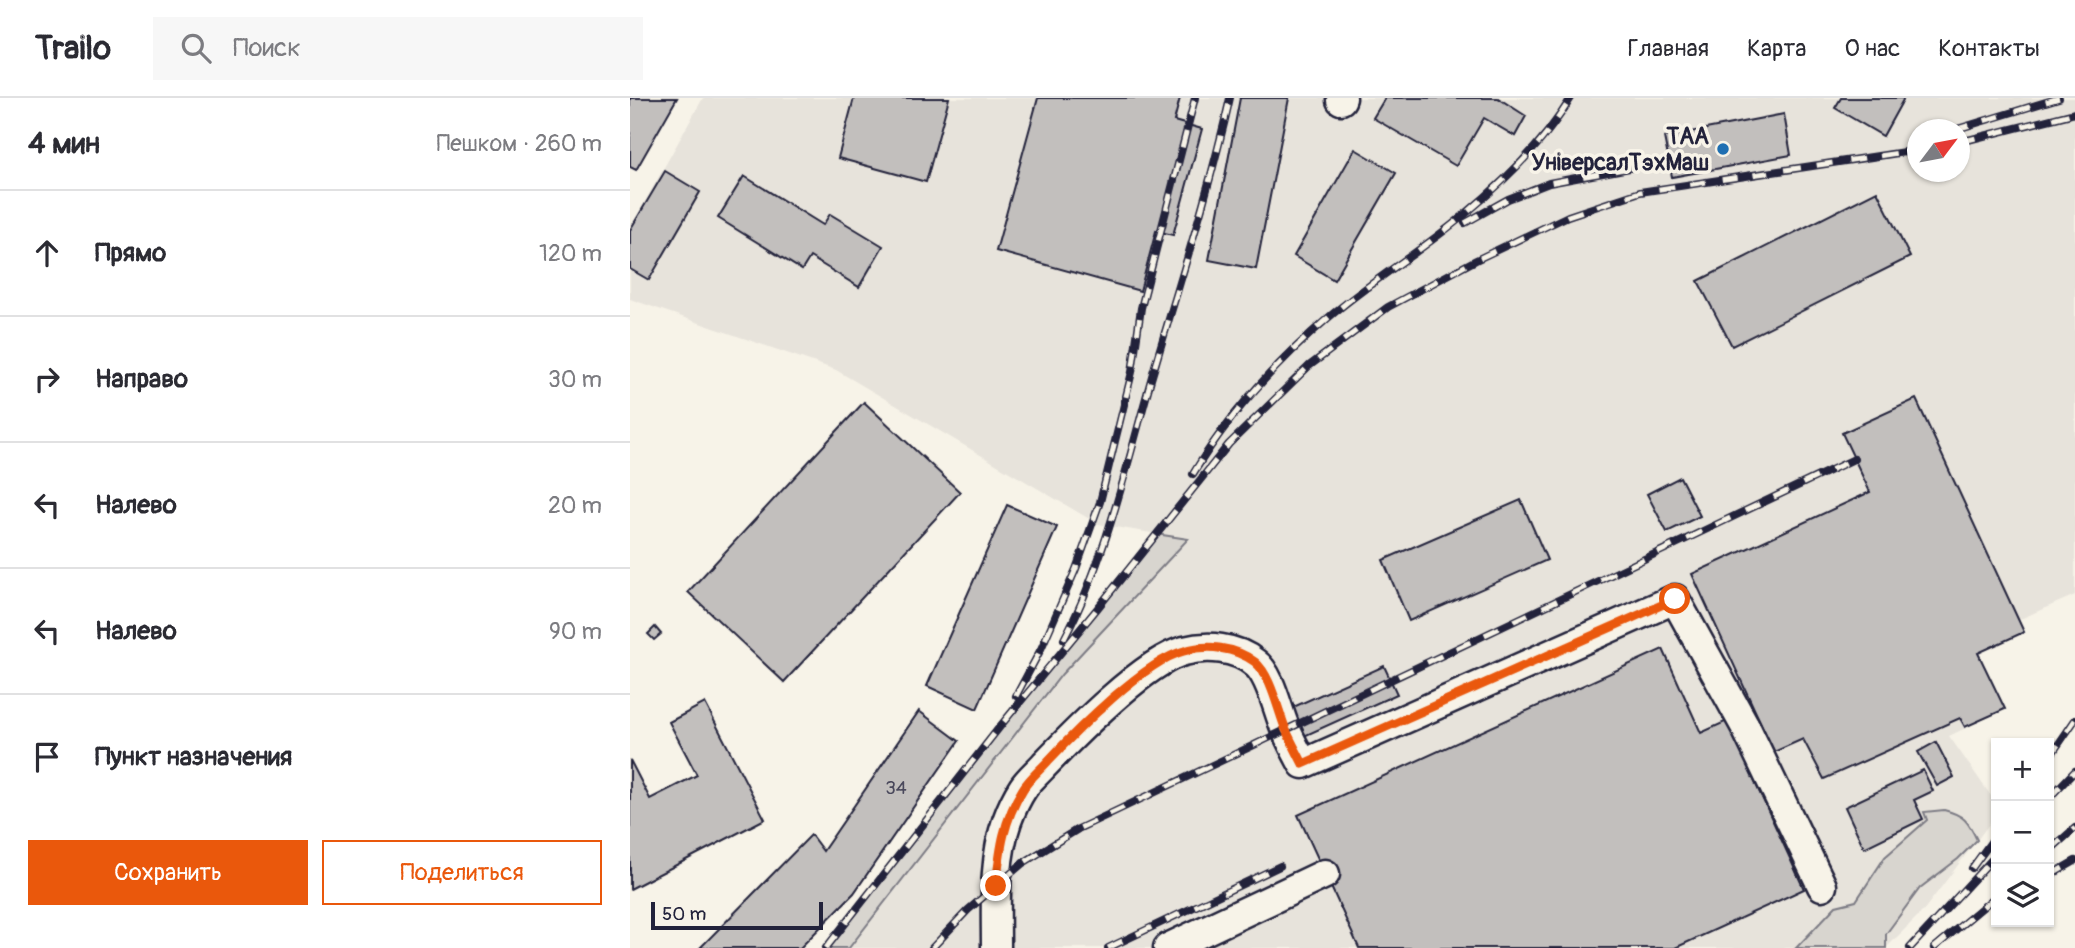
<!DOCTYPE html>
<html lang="ru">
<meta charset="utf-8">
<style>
body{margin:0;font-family:Pangolin,sans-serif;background:#f7f7f7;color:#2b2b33}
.controls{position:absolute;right:21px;bottom:21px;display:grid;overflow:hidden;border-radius:0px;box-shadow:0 2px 5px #0004}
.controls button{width:63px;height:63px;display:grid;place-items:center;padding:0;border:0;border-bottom:2px solid #e1e1e2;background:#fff;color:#2b2b33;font:35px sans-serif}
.compass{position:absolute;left:1277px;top:21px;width:63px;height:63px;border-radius:50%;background:#fff;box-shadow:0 2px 5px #0004;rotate:58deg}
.scale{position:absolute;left:21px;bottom:18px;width:172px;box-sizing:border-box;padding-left:7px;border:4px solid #22223b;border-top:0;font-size:19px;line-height:24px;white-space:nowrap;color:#22223b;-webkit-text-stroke:5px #f7f3e8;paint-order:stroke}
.stop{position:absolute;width:21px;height:21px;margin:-16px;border:5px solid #ea580c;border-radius:50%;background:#fff}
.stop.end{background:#ea580c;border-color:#fff;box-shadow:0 2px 7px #0008}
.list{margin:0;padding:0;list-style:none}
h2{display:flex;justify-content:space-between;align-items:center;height:91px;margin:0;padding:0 28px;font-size:30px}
h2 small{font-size:23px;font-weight:400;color:#7c7c81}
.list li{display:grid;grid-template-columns:46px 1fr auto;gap:21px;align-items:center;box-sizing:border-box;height:126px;padding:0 28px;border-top:2px solid #e1e1e2}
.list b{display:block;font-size:26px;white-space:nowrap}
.list em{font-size:23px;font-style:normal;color:#7c7c81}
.actions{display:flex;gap:14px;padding:21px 28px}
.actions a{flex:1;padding:16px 0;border:2px solid #ea580c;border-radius:0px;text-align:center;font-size:24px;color:#ea580c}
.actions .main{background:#ea580c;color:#fff}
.icon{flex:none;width:38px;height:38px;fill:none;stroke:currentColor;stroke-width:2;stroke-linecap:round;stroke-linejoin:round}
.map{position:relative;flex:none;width:1445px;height:850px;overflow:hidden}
header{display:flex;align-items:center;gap:42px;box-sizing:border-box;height:98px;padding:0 35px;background:#fff;border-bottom:2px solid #e1e1e2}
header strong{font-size:33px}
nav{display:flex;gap:38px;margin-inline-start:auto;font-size:24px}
.search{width:490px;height:63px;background:#f7f7f7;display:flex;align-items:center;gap:18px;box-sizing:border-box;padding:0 24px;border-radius:0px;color:#7c7c81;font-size:26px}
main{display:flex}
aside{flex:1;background:#fff}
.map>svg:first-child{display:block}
.built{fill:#e7e3db;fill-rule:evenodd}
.green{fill:#d8d5cf;stroke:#7d7c85;stroke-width:2}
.building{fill:#c2bfbd;stroke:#22223b;stroke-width:2}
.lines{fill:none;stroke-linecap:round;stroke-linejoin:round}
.minor-casing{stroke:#22223b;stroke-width:33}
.minor{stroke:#f7f3e8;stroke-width:28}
.rail-casing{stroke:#22223b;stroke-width:8}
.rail{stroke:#f7f3e8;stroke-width:5;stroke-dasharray:16;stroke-linecap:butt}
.route{stroke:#ea580c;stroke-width:9}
.poi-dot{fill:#1f6fb2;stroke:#f7f3e8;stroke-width:2.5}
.labels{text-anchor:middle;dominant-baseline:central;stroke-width:7;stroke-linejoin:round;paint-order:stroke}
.number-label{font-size:19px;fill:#4a495c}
.poi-label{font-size:23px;font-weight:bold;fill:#22223b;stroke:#f7f3e8;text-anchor:end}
</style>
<header>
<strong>Trailo</strong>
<div class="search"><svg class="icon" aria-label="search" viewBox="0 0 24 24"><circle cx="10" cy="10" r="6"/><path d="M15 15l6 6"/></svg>Поиск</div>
<nav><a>Главная</a><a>Карта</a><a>О нас</a><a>Контакты</a></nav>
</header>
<main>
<aside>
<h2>4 мин<small>Пешком · 260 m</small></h2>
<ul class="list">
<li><svg class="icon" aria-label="ahead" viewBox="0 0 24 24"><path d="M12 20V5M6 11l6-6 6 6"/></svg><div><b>Прямо</b></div><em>120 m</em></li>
<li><svg class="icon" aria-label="right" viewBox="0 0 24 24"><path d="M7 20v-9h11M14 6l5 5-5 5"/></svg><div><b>Направо</b></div><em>30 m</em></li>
<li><svg class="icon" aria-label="left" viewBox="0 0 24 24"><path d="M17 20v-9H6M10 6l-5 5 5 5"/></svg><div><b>Налево</b></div><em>20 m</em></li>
<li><svg class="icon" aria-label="left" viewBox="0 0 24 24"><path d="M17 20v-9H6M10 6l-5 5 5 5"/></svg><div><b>Налево</b></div><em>90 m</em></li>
<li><svg class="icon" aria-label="arrive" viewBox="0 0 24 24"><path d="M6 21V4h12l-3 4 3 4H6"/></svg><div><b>Пункт назначения</b></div></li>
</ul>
<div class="actions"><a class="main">Сохранить</a><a>Поделиться</a></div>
</aside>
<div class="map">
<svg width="1445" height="850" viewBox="0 0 1445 850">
<rect width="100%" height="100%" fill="#f7f3e8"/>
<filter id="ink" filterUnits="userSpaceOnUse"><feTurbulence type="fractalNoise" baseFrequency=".0143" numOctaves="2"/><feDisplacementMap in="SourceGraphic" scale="14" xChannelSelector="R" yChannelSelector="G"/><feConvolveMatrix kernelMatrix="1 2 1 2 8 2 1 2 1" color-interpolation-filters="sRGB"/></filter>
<g filter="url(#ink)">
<path class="built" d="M 73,0 L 1445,0 L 1445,497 L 1388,522 L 1394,534 L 1348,555 L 1375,611 L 1319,638 L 1366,705 L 1366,717 L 1293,813 L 1256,850 L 219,850 L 432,576 L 557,441 L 468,426 L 206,272 L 0,201 L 0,130 ZM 1288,32 L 1330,32 L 1330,74 L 1288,74 Z"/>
<g class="green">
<polygon points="526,436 558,441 432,576 219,850 196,850 372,626"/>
<path d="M 1314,712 C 1334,717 1338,723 1347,742 L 1328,761 L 1290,790 L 1256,836 L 1256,850 L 1166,850 L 1206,808 L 1226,803 L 1255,759 L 1297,722 L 1294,714 Z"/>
</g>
<g class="building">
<polygon points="0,0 47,0 6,72 0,69"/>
<polygon points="224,0 319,0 296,84 208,60"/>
<polygon points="408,0 550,0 544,23 572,31 543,137 526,133 510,193 366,153"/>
<polygon points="610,0 659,0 626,171 579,162"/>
<polygon points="755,0 868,0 896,18 885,38 854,20 826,68 743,20"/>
<polygon points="1211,0 1274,0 1253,38 1205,10"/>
<polygon points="1154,16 1161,57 1042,79 1034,39"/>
<polygon points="725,51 766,75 704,182 664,158"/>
<polygon points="35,73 70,94 19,182 0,171 0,132"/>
<polygon points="114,78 193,127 200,116 253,148 229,189 180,159 172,172 88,120"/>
<polygon points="1247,93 1280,159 1102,248 1068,183"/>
<polygon points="1286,301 1394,534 1348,555 1375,611 1335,629 1330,620 1194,681 1173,641 1144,654 1062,476 1240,394 1212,335"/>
<polygon points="234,304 330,394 154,584 58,494"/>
<polygon points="1050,379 1070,418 1037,434 1017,396"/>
<polygon points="891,402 917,462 779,523 753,462"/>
<polygon points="377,407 427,429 347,611 297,588"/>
<polygon points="25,529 31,536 24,542 18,536"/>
<polygon points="1033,551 1071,635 1097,623 1174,791 1045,850 729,850 668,717"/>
<polygon points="754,568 767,596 672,639 659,611"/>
<polygon points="75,605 135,721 0,791 0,662 20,701 67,677 39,624"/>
<polygon points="289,613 329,643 224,795 170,850 70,850 181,737 193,753"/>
<polygon points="1306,644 1324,679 1307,688 1288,654"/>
<polygon points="1293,672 1303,693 1284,702 1293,721 1234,750 1215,709"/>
</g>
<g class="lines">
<defs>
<g id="minor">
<polyline points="711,2 712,0"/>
<path d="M 366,850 C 366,808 363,763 377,723 C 381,712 387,699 393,690 C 399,681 408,674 415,666 C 444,636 515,563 554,553 C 577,547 606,549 625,565 C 640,576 647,610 654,627 C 659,640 666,653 673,666 L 1045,501 L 1115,628 L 1192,788"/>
<polyline points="538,850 695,776"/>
</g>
</defs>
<use href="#minor" class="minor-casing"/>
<use href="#minor" class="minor"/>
<defs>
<g id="rail">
<polyline points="1324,32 1429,0"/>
<polyline points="1330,44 1445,15"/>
<polyline points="835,125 878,101 919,85 1032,64"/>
<path d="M 563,376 C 598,318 646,265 698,220 C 741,183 790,154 834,117 C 874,84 914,45 941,0"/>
<path d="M 434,541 C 477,459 497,366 522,278 C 549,186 579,94 600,0"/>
<polyline points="386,598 411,551 446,471 470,404 502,274 511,210 565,0"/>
<polyline points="1419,660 1445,622"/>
<polyline points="1419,700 1445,673"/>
<polyline points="1419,753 1445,730"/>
<polyline points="1342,770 1366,737"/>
<polyline points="1419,778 1445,763"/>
<polyline points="196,850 372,626 466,512 599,346 679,268 758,209 846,162 938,118 1010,94 1288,52"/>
<polyline points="302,850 338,812 393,765 448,731 1224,361"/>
<polyline points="478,850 650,768"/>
<polyline points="1280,850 1366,757"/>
<polyline points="1304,850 1366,798"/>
</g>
</defs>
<use href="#rail" class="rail-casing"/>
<use href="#rail" class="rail"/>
</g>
</g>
<g class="lines" filter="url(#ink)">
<path class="route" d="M 366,788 C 370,752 373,723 393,691 C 399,681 410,672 418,663 C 446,633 515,563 554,553 C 577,546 605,549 625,564 C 641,577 648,613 656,632 C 661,643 667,654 673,666 L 1045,501"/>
</g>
<circle class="poi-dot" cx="1093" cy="51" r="7"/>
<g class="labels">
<g class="number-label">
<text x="266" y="690">34</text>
</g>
<g class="poi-label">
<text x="1079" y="38">ТАА<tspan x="1079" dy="26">УніверсалТэхМаш</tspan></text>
</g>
</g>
</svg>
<div class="controls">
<button>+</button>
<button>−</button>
<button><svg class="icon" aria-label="layers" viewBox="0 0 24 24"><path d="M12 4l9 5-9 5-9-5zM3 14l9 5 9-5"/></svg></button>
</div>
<svg class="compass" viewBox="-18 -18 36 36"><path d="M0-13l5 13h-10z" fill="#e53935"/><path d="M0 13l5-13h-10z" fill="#7c7c81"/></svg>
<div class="scale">50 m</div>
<div class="stop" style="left:1045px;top:501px"></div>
<div class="stop end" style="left:366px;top:788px"></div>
</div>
</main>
